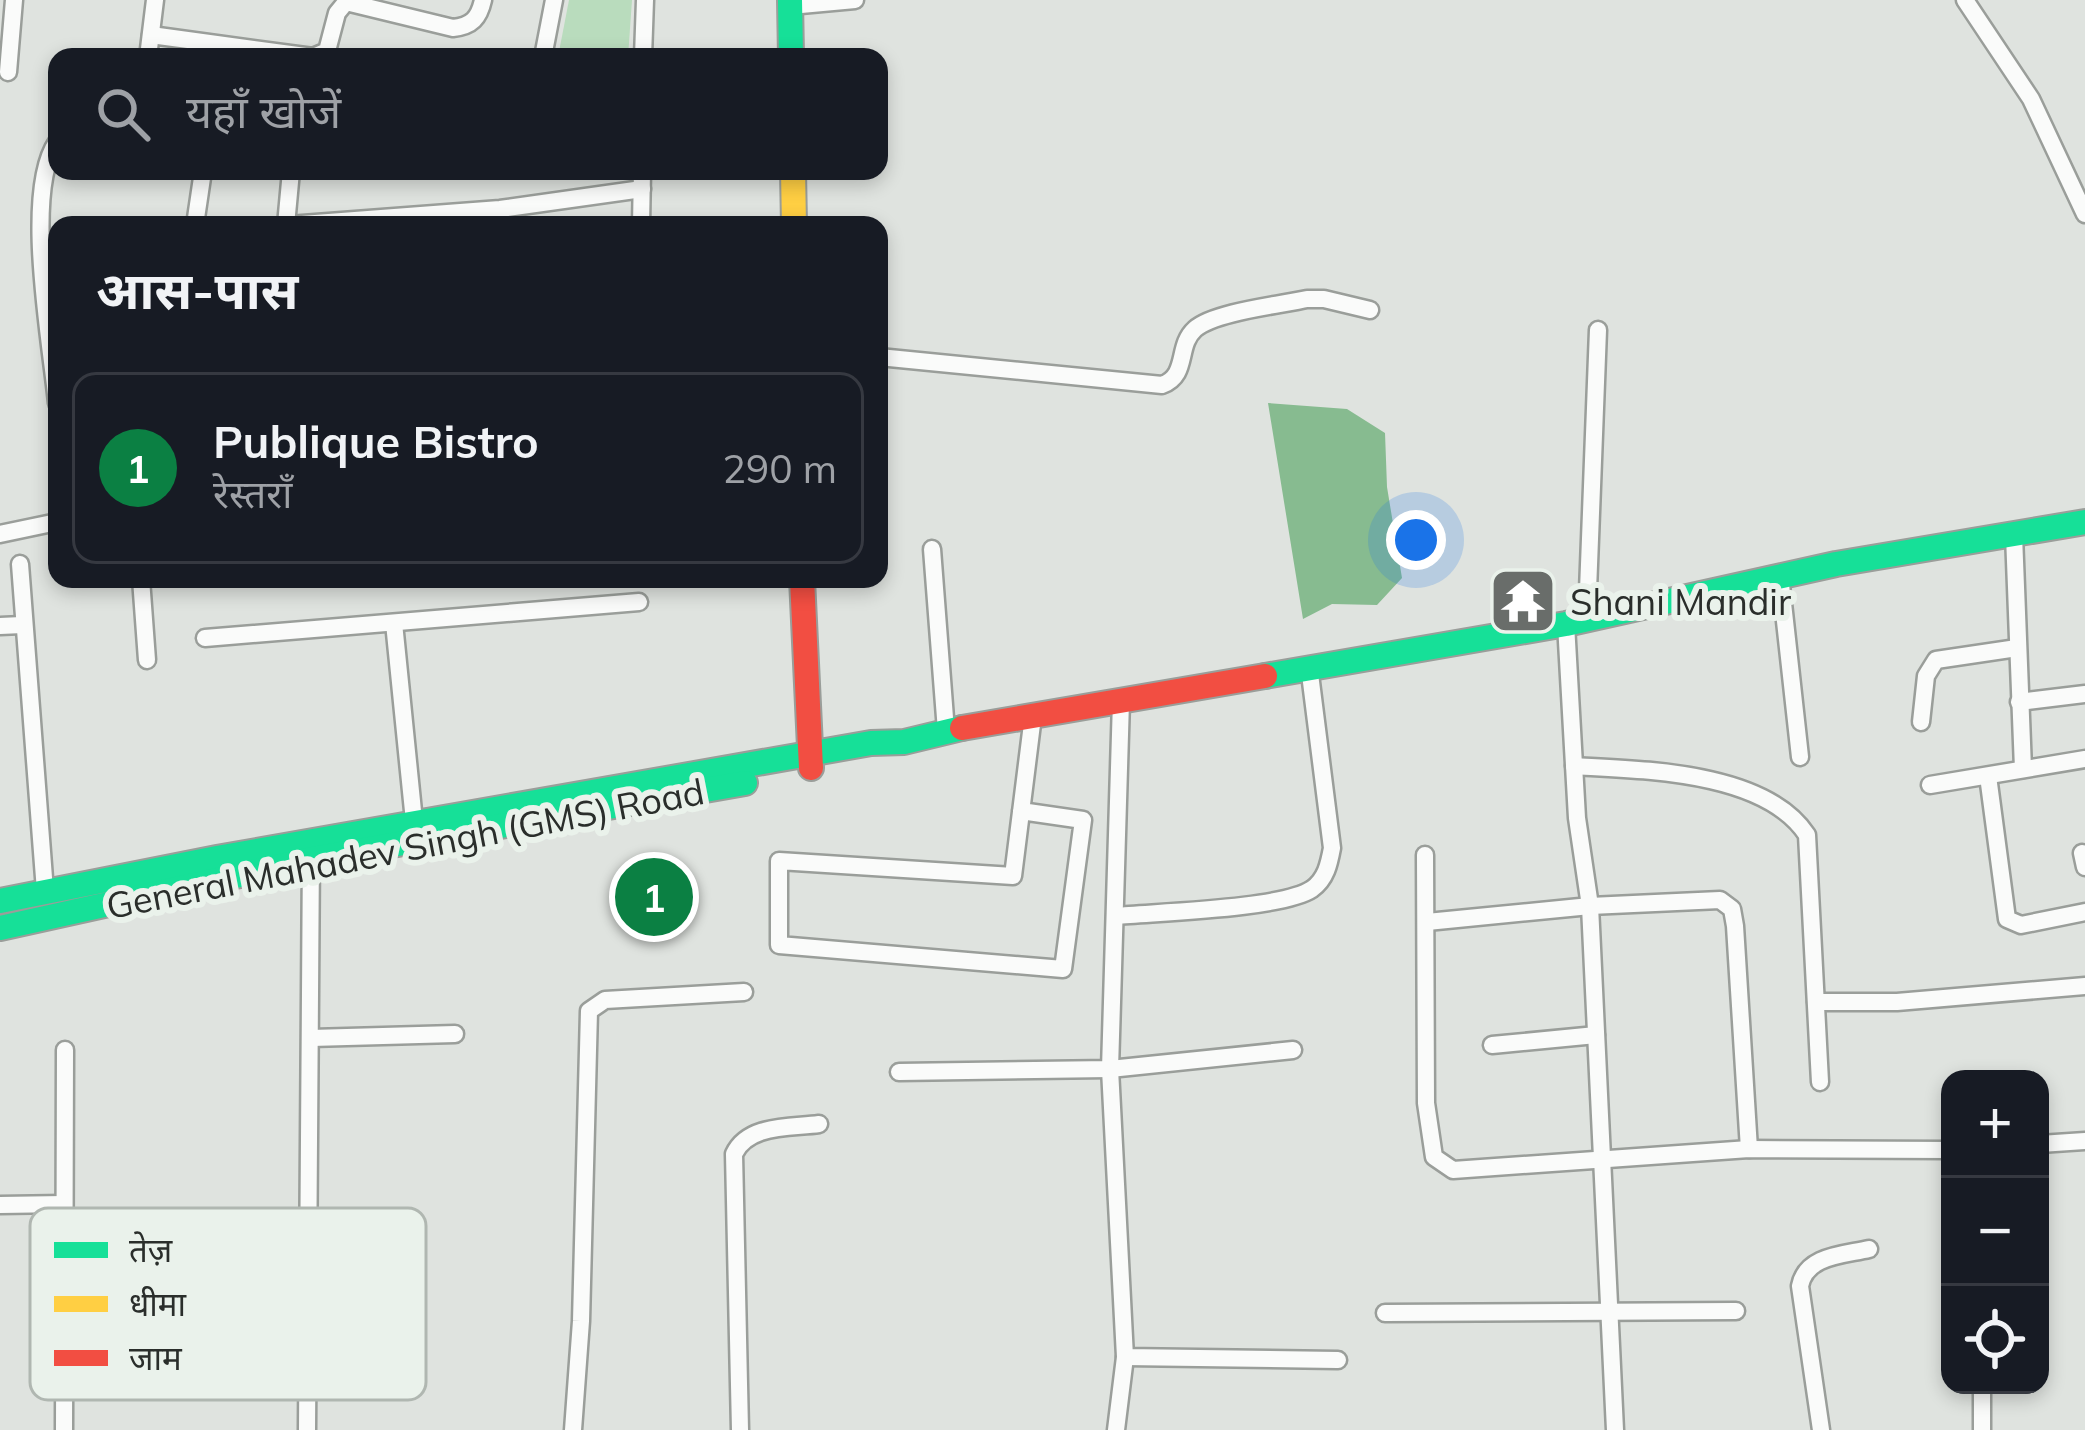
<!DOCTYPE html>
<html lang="hi">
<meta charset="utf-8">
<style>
body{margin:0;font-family:Mulish,"Noto Sans Devanagari",sans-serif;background:#242831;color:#f1f3f6}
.controls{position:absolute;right:36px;bottom:36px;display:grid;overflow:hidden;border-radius:24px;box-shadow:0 6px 18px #0003}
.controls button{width:108px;height:108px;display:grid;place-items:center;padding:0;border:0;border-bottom:3px solid #363941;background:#171b24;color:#f1f3f6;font:60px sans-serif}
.you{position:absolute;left:1416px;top:540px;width:42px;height:42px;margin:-30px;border:9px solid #fff;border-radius:50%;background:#1a73e8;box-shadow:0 0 0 18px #1a73e833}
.badge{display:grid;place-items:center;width:78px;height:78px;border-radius:50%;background:#0b8043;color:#fff;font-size:39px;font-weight:700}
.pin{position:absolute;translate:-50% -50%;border:6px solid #fff;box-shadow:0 3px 12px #0006}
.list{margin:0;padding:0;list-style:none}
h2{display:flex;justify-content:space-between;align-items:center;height:156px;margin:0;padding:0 48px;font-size:51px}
h2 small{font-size:39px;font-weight:400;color:#9ea1a6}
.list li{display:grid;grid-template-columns:78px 1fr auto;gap:36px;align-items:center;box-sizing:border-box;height:192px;margin:0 24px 24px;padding:0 24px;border:3px solid #363941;border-radius:24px}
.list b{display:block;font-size:45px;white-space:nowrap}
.list p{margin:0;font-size:39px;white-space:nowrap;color:#9ea1a6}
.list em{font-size:39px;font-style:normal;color:#9ea1a6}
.icon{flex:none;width:66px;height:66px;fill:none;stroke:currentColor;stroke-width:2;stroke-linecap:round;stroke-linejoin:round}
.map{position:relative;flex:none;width:2085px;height:1430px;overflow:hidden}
.search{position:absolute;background:#171b24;box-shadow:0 6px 18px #0003;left:48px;top:48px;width:840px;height:132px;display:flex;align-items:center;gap:30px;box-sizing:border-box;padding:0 42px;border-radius:24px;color:#9ea1a6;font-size:45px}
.panel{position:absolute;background:#171b24;box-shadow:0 6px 18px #0003;left:48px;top:216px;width:840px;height:372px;border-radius:24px}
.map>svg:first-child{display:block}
.green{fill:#b9dcbd}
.water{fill:#87bb90}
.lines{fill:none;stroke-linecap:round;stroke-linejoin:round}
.street-casing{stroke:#9a9e9a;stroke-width:21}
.fast-casing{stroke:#9a9e9a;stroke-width:28}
.slow-casing{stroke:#9a9e9a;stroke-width:28}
.jam-casing{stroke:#9a9e9a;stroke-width:28}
.street{stroke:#fafbfa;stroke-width:16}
.fast{stroke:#16e098;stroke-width:24}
.slow{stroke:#ffcf43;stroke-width:24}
.jam{stroke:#f24e42;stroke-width:24}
.labels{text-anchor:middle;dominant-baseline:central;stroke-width:12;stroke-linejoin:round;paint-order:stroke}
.poi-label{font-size:36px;fill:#2a2e2b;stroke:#eaf2eb;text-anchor:start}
.street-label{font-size:36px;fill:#2a2e2b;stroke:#eaf2eb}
.key{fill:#eaf2eb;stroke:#b0b7b1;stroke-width:3}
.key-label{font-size:33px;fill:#2a2e2b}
</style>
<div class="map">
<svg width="2085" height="1430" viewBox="0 0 2085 1430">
<rect width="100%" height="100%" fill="#dfe3df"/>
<polygon class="green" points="569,0 632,0 628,57 558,57"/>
<polygon class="water" points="1268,403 1347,409 1385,433 1387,487 1402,578 1377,605 1332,604 1303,619"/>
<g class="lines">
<defs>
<g id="street">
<polyline points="1965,0 2031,99 2085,214"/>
<polyline points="790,6 855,0"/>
<path d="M 151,35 L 313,57 L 327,51 L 337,13 L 346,2 L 453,28 C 472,26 479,18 483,0"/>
<polyline points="148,57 155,0"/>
<polyline points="543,57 554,0"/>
<polyline points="643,57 645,0"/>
<polyline points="8,72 14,0"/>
<path d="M 57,142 C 23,191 51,342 57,403"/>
<polyline points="195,225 203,171"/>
<polyline points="286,225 291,171"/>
<polyline points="289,225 500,209 642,189"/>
<polyline points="641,225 642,171"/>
<path d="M 879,357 L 1162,385 C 1189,375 1176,346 1195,329 C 1214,312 1280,305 1307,299 L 1324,299 L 1370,310"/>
<polyline points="0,534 57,522"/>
<polyline points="2014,535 2023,769"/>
<polyline points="932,549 946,731"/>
<polyline points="20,564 45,891"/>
<polyline points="1780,576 1800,757"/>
<polyline points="141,579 147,660"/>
<polyline points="1587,617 1598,330"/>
<polyline points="394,623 414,821"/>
<polyline points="1566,624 1577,818 1590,906 1615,1430"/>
<polyline points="0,626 22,625"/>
<polyline points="205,638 639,602"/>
<polyline points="1121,701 1110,1069 1125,1357 1338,1360"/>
<polyline points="2019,702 2085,694"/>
<polyline points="1921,722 1926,676 1936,660 2017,648"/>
<path d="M 1574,766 C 1643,770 1765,771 1807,835 L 1820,1082"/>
<polyline points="1988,776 2007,919 2021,925 2085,912"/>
<polyline points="1930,785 2085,759"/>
<polyline points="1021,811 1083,820 1063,969 779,945 779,861 1013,876 1033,716"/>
<polyline points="2082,853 2085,867"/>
<polyline points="1425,855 1426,1103 1434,1157 1453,1170 1749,1149 1950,1150"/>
<path d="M 1116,916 C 1158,912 1282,909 1312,889 C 1326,879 1329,864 1332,848 L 1309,666"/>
<polyline points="1427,922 1590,906 1720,900 1732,909 1735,926 1749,1149"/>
<polyline points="1816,1002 1897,1002 2085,986"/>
<polyline points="311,1038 455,1034"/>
<polyline points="1492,1045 1596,1035"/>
<polyline points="899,1072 1110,1069 1293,1050"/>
<polyline points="2040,1144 2085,1141"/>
<polyline points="0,1205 64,1204"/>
<polyline points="1385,1313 1736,1311"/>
<polyline points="1982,1385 1982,1430"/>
<polyline points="64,1430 65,1050"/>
<polyline points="307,1430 311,849"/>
<polyline points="573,1430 581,1321 589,1011 605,1000 744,992"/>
<path d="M 740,1430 L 734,1154 C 748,1124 790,1128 819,1124"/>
<polyline points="1116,1430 1125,1357"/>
<path d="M 1821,1430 L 1800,1286 C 1806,1255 1844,1255 1869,1249"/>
</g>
<g id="fast">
<polyline points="790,0 791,57"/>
<polyline points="1265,676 1566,624 1836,564 2085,522"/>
<polyline points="0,901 217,858 871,743 904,742 962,728"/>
<polyline points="0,928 312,859 745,783"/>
</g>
<polyline id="slow" points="793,171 794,225"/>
<g id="jam">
<polyline points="802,579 811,768"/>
<polyline points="962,728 1265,676"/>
</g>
</defs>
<use href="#street" class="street-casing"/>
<use href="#fast" class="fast-casing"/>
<use href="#slow" class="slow-casing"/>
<use href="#jam" class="jam-casing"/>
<use href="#street" class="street"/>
<use href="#fast" class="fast"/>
<use href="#slow" class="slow"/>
<use href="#jam" class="jam"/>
</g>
<defs>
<symbol id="temple-square" viewBox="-11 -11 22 22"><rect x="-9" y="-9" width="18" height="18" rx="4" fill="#696d6a" stroke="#eaf2eb"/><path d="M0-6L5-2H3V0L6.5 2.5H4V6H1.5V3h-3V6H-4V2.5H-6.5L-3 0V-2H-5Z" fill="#fff"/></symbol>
</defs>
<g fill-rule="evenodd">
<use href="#temple-square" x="1485" y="563" width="76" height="76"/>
</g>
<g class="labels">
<g class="poi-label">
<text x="1570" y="601">Shani Mandir</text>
</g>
<g class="street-label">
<text transform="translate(405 848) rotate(-11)">General Mahadev Singh (GMS) Road</text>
</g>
</g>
<rect x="30" y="1208" width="396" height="192" rx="18" class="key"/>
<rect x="54" y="1242" width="54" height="16" fill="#16e098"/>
<rect x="54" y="1296" width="54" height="16" fill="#ffcf43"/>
<rect x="54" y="1350" width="54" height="16" fill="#f24e42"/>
<g class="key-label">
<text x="129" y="1262">तेज़</text>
<text x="129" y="1316">धीमा</text>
<text x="129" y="1370">जाम</text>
</g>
</svg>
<div class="controls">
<button>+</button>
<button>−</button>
<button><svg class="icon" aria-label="locate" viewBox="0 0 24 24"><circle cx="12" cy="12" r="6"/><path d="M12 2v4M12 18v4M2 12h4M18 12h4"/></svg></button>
</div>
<div class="you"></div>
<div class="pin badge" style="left:654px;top:897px">1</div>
<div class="search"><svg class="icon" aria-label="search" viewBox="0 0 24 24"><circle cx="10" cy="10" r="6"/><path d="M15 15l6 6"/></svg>यहाँ खोजें</div>
<section class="panel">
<h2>आस-पास<small></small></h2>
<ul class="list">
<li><span class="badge">1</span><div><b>Publique Bistro</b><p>रेस्तराँ</p></div><em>290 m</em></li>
</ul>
</section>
</div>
